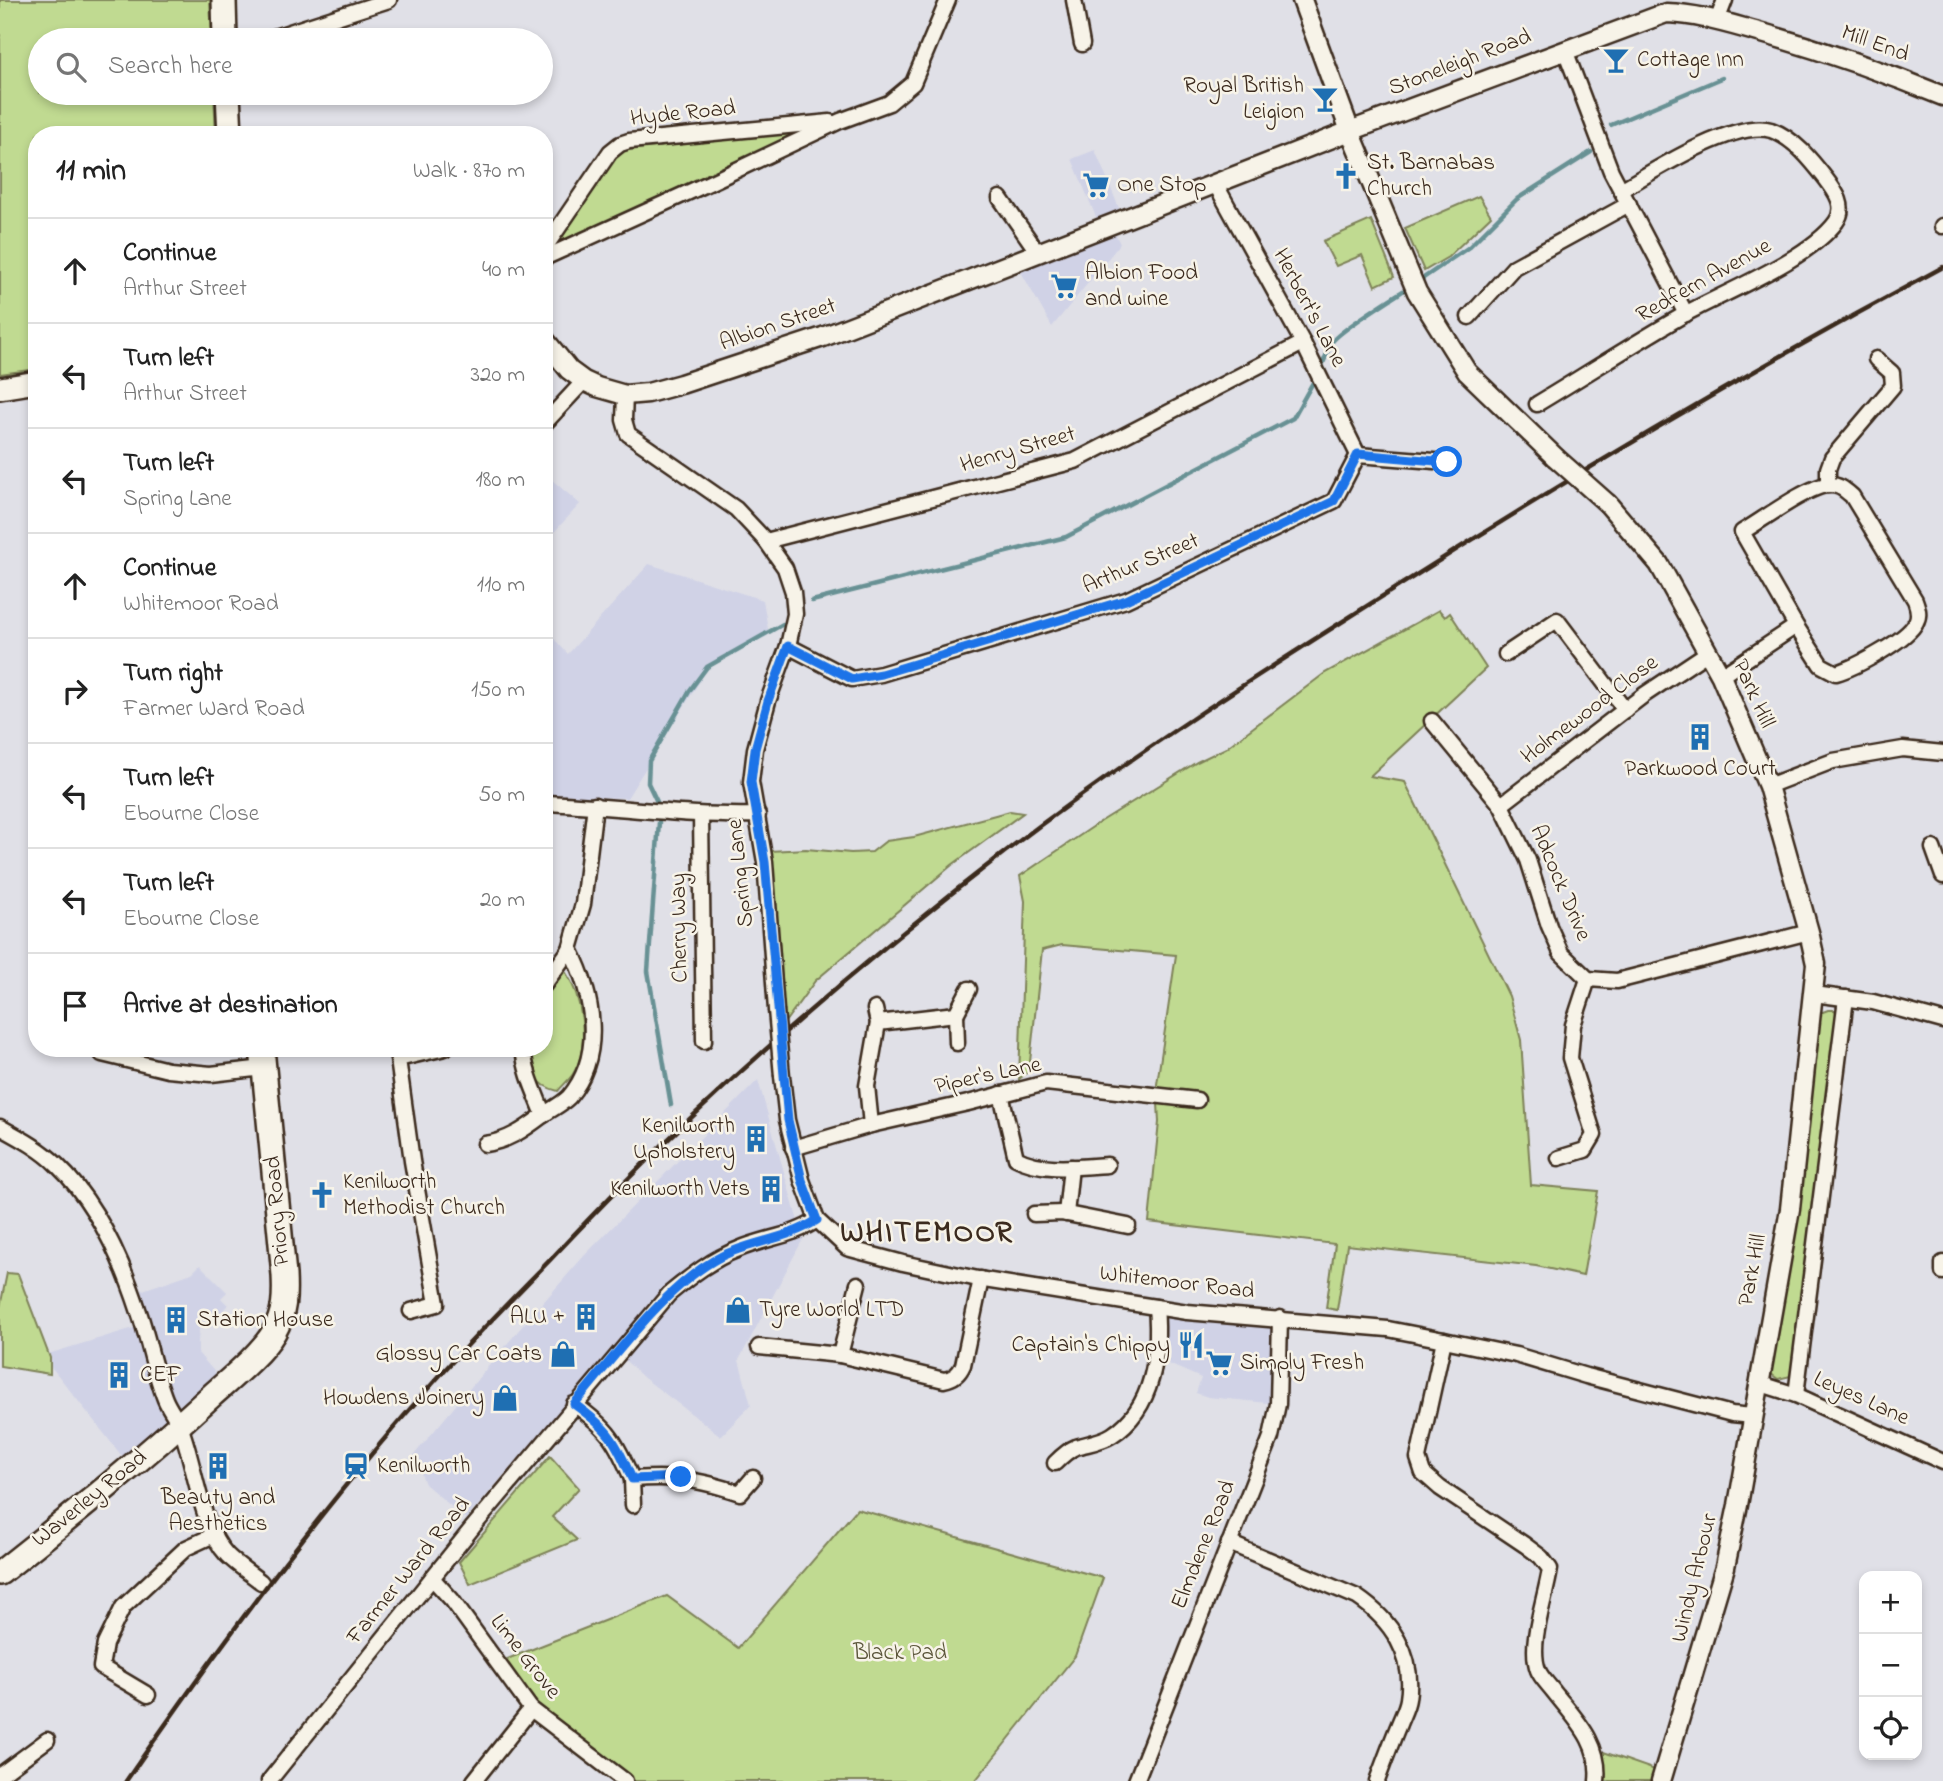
<!DOCTYPE html>
<meta charset="utf-8">
<style>
body{margin:0;font-family:"Indie Flower",sans-serif;background:#f6f6f6;color:#222}
.controls{position:absolute;right:21px;bottom:21px;display:grid;overflow:hidden;border-radius:14px;box-shadow:0 4px 10px #0003}
.controls button{width:63px;height:63px;display:grid;place-items:center;padding:0;border:0;border-bottom:2px solid #e0e0e0;background:#fff;color:#222;font:35px sans-serif}
.stop{position:absolute;width:21px;height:21px;margin:-16px;border:5px solid #1a73e8;border-radius:50%;background:#fff}
.stop.end{background:#1a73e8;border-color:#fff;box-shadow:0 2px 7px #0008}
.list{margin:0;padding:0;list-style:none}
h2{display:flex;justify-content:space-between;align-items:center;height:91px;margin:0;padding:0 28px;font-size:30px}
h2 small{font-size:23px;font-weight:400;color:#767676}
.list li{display:grid;grid-template-columns:46px 1fr auto;gap:21px;align-items:center;box-sizing:border-box;height:105px;padding:0 28px;border-top:2px solid #e0e0e0}
.list b{display:block;font-size:26px;white-space:nowrap}
.list p{margin:0;font-size:23px;white-space:nowrap;color:#767676}
.list em{font-size:23px;font-style:normal;color:#767676}
.icon{flex:none;width:38px;height:38px;fill:none;stroke:currentColor;stroke-width:2;stroke-linecap:round;stroke-linejoin:round}
.map{position:relative;flex:none;width:1943px;height:1781px;overflow:hidden}
.search{position:absolute;background:#fff;box-shadow:0 4px 10px #0003;left:28px;top:28px;width:525px;height:77px;display:flex;align-items:center;gap:18px;box-sizing:border-box;padding:0 24px;border-radius:38px;color:#767676;font-size:26px}
.panel{position:absolute;background:#fff;box-shadow:0 4px 10px #0003;left:28px;top:126px;width:525px;height:931px;border-radius:28px}
.map>svg:first-child{display:block}
.built{fill:#d0d2e6}
.green{fill:#c0da91;stroke:#7e8258;stroke-width:2}
.lines{fill:none;stroke-linecap:round;stroke-linejoin:round}
.stream{stroke:#689194;stroke-width:4.5}
.minor-casing{stroke:#3b2a1e;stroke-width:19}
.tertiary-casing{stroke:#3b2a1e;stroke-width:23}
.secondary-casing{stroke:#3b2a1e;stroke-width:26}
.primary-casing{stroke:#3b2a1e;stroke-width:28}
.minor{stroke:#f7f3e8;stroke-width:14}
.tertiary{stroke:#f7f3e8;stroke-width:18}
.secondary{stroke:#f7f3e8;stroke-width:21}
.primary{stroke:#f7f3e8;stroke-width:23}
.rail{stroke:#3b2a1e;stroke-width:4.5}
.minor-bridge-casing{stroke:#3b2a1e;stroke-width:19;stroke-linecap:butt}
.tertiary-bridge-casing{stroke:#3b2a1e;stroke-width:23;stroke-linecap:butt}
.minor-bridge{stroke:#f7f3e8;stroke-width:14}
.tertiary-bridge{stroke:#f7f3e8;stroke-width:18}
.route{stroke:#1a73e8;stroke-width:9}
.labels{text-anchor:middle;dominant-baseline:central;stroke-width:5;stroke-linejoin:round;paint-order:stroke}
.street-label{font-size:23px;fill:#3b2a1e;stroke:#f7f3e8}
.poi-label{font-size:23px;fill:#3b2a1e;stroke:#f7f3e8;text-anchor:start}
.park-label{font-size:23px;fill:#5c563b;stroke:#f7f3e8}
.district-label{font-size:30px;font-weight:bold;letter-spacing:2px;fill:#3b2a1e;stroke:#f7f3e8}
</style>
<div class="map">
<svg width="1943" height="1781" viewBox="0 0 1943 1781">
<rect width="100%" height="100%" fill="#e0e0e7"/>
<filter id="ink" filterUnits="userSpaceOnUse"><feTurbulence type="fractalNoise" baseFrequency=".0143" numOctaves="2"/><feDisplacementMap in="SourceGraphic" scale="14" xChannelSelector="R" yChannelSelector="G"/><feConvolveMatrix kernelMatrix="1 2 1 2 8 2 1 2 1" color-interpolation-filters="sRGB"/></filter>
<g filter="url(#ink)">
<g class="built">
<polygon points="1095,150 1124,220 1112,226 1120,244 1052,327 1016,263 1101,229 1072,159"/>
<polygon points="544,473 580,504 544,543"/>
<polygon points="649,564 763,600 769,635 708,668 627,798 544,796 544,628 568,654"/>
<polygon points="758,1080 803,1239 739,1360 751,1405 721,1436 644,1378 613,1349 466,1519 425,1484 414,1455 518,1331 584,1256"/>
<polygon points="200,1265 227,1292 221,1298 228,1305 208,1325 202,1320 200,1321 198,1341 198,1353 219,1377 129,1465 53,1369 50,1368 48,1354 150,1323 140,1291 192,1273"/>
<polygon points="1156,1307 1280,1318 1278,1404 1208,1397 1196,1393 1201,1378 1171,1365 1155,1355"/>
</g>
<g class="green">
<polygon points="0,0 210,0 212,40 40,40 40,93 214,93 216,135 37,135 37,369 0,374"/>
<polygon points="809,130 552,248 589,190 620,151"/>
<polygon points="1479,196 1491,216 1448,257 1424,271 1405,228"/>
<polygon points="1371,220 1394,277 1375,286 1362,255 1336,266 1323,241"/>
<polygon points="1439,610 1445,617 1450,613 1486,668 1370,776 1405,782 1509,996 1521,1040 1531,1185 1598,1191 1583,1276 1536,1266 1347,1245 1337,1310 1326,1308 1335,1244 1149,1222 1159,1122 1157,1084 1176,955 1062,945 1042,950 1029,1071 1019,1079 1025,901 1020,876 1100,822 1197,762 1226,748 1325,673"/>
<polygon points="1010,811 1023,813 952,865 815,981 785,1022 770,851 806,849 851,853 872,852 886,841 914,837"/>
<path d="M 565,971 C 582,996 591,1047 573,1074 C 569,1080 563,1085 558,1091 C 533,1085 533,1071 531,1048 L 544,1048 L 544,999 Z"/>
<polygon points="1828,1010 1835,1010 1838,1018 1791,1376 1778,1379 1771,1374 1769,1367 1817,1027 1820,1013"/>
<polygon points="7,1273 18,1274 50,1358 50,1374 0,1366 0,1307"/>
<polygon points="550,1456 579,1488 552,1517 577,1540 470,1584 459,1562"/>
<polygon points="857,1509 1103,1578 1075,1656 975,1781 625,1781 531,1709 497,1663 667,1596 738,1648"/>
<polygon points="1595,1749 1664,1773 1661,1781 1597,1781"/>
</g>
<g class="lines">
<g class="stream">
<polyline points="1611,125 1722,78"/>
<polyline points="1419,281 1469,247 1517,199 1591,152"/>
<path d="M 1320,369 C 1325,361 1327,351 1331,343 C 1338,331 1394,297 1409,287"/>
<polyline points="812,601 1066,537 1293,418 1316,377"/>
<polyline points="658,804 648,783 649,761 690,690 707,667 783,624"/>
<polyline points="659,822 648,971 671,1105"/>
</g>
<defs>
<g id="minor">
<polyline points="1074,0 1082,44"/>
<polyline points="1717,21 1725,0"/>
<polyline points="265,40 389,0"/>
<polyline points="1565,50 1611,171 1686,314"/>
<polyline points="1216,185 1303,343 1358,455"/>
<polyline points="1000,198 1039,254"/>
<polyline points="1942,226 1943,226"/>
<polyline points="544,249 610,152 620,144 629,141 830,122"/>
<polyline points="544,258 709,183 840,121 889,103 913,83 948,0"/>
<polyline points="1469,317 1514,267 1629,204"/>
<polyline points="625,395 624,420 628,434 736,509 766,541 785,568 793,592 795,614 788,646 768,701 755,749 751,782 765,862 776,1010"/>
<path d="M 1537,404 C 1587,374 1636,342 1687,313 C 1728,291 1810,258 1836,222 C 1847,207 1836,192 1826,179 C 1812,161 1794,138 1771,130 C 1735,119 1653,171 1621,190"/>
<polyline points="544,424 584,381"/>
<polyline points="1828,485 1828,469 1832,458 1893,386 1892,373 1876,359"/>
<polyline points="766,541 1075,461 1303,343"/>
<polyline points="788,646 852,679 881,674 1126,600 1334,501 1358,455 1447,462"/>
<polyline points="1506,654 1557,620 1625,710"/>
<path d="M 1721,676 L 1796,626 L 1742,532 C 1761,521 1808,486 1828,485 C 1839,484 1845,490 1852,496 L 1915,600 C 1918,608 1920,615 1916,622 C 1908,640 1854,668 1836,673 L 1821,665 L 1796,626"/>
<polyline points="1432,721 1501,805 1528,860 1549,926 1561,953 1588,979 1617,981 1809,932"/>
<polyline points="1768,786 1833,761 1903,749 1943,753"/>
<path d="M 544,803 C 616,806 687,817 758,815"/>
<polyline points="1501,805 1644,695 1707,653"/>
<polyline points="701,815 704,1041"/>
<polyline points="1933,848 1943,876"/>
<polyline points="544,985 570,949"/>
<polyline points="1814,994 1873,1002 1943,1021"/>
<polyline points="875,1009 878,1023"/>
<polyline points="956,1014 957,1043"/>
<polyline points="102,1048 102,1054 168,1070 211,1074 264,1068"/>
<path d="M 523,1048 C 525,1072 535,1092 544,1115"/>
<polyline points="782,1076 787,1120 802,1180 817,1220 847,1248 903,1263 978,1279 1187,1312 1388,1329 1444,1340 1516,1355 1586,1376 1732,1414 1752,1416"/>
<path d="M 1001,1094 L 1016,1158 C 1042,1172 1078,1167 1107,1165"/>
<polyline points="871,1125 867,1086 878,1023 956,1014 969,989"/>
<path d="M 0,1127 C 20,1138 41,1149 57,1165 C 97,1203 122,1260 139,1312 C 149,1341 154,1371 165,1399 C 169,1409 176,1417 180,1426 C 195,1463 200,1526 227,1555 C 237,1565 250,1573 261,1582"/>
<path d="M 485,1144 C 508,1141 525,1129 542,1116 C 551,1109 561,1105 569,1097 C 605,1054 593,994 570,949 L 583,904 L 595,805"/>
<polyline points="793,1148 871,1125 968,1103 1046,1083 1197,1100"/>
<polyline points="1559,1158 1585,1150 1594,1135 1570,1058 1573,1025 1588,979"/>
<polyline points="1034,1214 1062,1213 1128,1226"/>
<polyline points="1066,1214 1071,1167"/>
<polyline points="1943,1263 1943,1272"/>
<polyline points="411,1311 437,1304 412,1161 398,1059 445,1048"/>
<path d="M 1444,1340 L 1418,1458 L 1423,1473 L 1440,1488 L 1525,1545 L 1541,1557 L 1550,1569 C 1546,1598 1528,1643 1538,1670 C 1541,1678 1549,1685 1554,1692 C 1576,1720 1601,1743 1597,1781"/>
<path d="M 759,1347 L 840,1355 L 944,1380 C 954,1378 959,1374 963,1365 L 981,1279"/>
<polyline points="840,1355 858,1284"/>
<polyline points="1758,1383 1796,1395 1943,1462"/>
<polyline points="1796,1395 1846,998"/>
<path d="M 574,1404 C 609,1429 616,1441 632,1479 C 677,1476 697,1479 740,1493 L 753,1478"/>
<path d="M 1055,1463 C 1061,1457 1068,1450 1076,1447 C 1089,1443 1101,1442 1112,1435 C 1154,1408 1160,1353 1156,1307"/>
<polyline points="632,1479 633,1505"/>
<path d="M 1229,1543 L 1357,1597 C 1391,1620 1415,1655 1408,1699 C 1407,1707 1402,1716 1399,1724 C 1391,1743 1384,1762 1377,1781"/>
<polyline points="432,1578 452,1600 531,1709 625,1781"/>
<polyline points="148,1695 101,1667 105,1644 123,1607 186,1548 214,1535"/>
<polyline points="0,1775 47,1740"/>
<path d="M 269,1781 L 473,1527 L 669,1294 C 691,1276 712,1259 739,1249 C 764,1238 794,1236 817,1220"/>
<polyline points="474,1781 531,1709"/>
<polyline points="1136,1781 1271,1437 1278,1404 1280,1318"/>
</g>
<g id="tertiary">
<polyline points="1302,0 1350,131 1417,292 1467,372 1555,457"/>
<path d="M 544,339 L 569,370 L 584,381 L 597,387 L 625,395 L 648,393 L 681,384 L 823,337 L 1350,131 L 1666,13 C 1697,14 1726,23 1755,31 C 1819,49 1882,71 1943,96"/>
<polyline points="1608,504 1659,564 1721,676 1768,786 1809,932 1816,964 1790,1209 1738,1505 1725,1567 1661,1781"/>
</g>
<polyline id="secondary" points="0,388 37,382"/>
<g id="primary">
<polyline points="224,0 225,40"/>
<polyline points="228,93 230,135"/>
<path d="M 0,1573 C 72,1516 143,1459 210,1397 C 229,1380 262,1353 274,1332 C 285,1313 285,1295 284,1275 L 262,1048"/>
</g>
</defs>
<use href="#minor" class="minor-casing"/>
<use href="#tertiary" class="tertiary-casing"/>
<use href="#secondary" class="secondary-casing"/>
<use href="#primary" class="primary-casing"/>
<use href="#minor" class="minor"/>
<use href="#tertiary" class="tertiary"/>
<use href="#secondary" class="secondary"/>
<use href="#primary" class="primary"/>
<path class="rail" d="M 126,1781 C 223,1640 327,1500 442,1373 C 477,1334 514,1297 550,1260 C 597,1210 644,1161 694,1115 C 793,1022 898,934 1006,851 C 1130,756 1262,672 1394,589 C 1573,475 1756,367 1943,267"/>
<defs>
<polyline id="minor-bridge" points="776,1010 782,1076"/>
<polyline id="tertiary-bridge" points="1555,457 1608,504"/>
</defs>
<use href="#minor-bridge" class="minor-bridge-casing"/>
<use href="#tertiary-bridge" class="tertiary-bridge-casing"/>
<use href="#minor-bridge" class="minor-bridge"/>
<use href="#tertiary-bridge" class="tertiary-bridge"/>
</g>
</g>
<g class="lines" filter="url(#ink)">
<path class="route" d="M 681,1477 L 632,1479 C 616,1441 609,1429 574,1404 C 616,1356 665,1285 722,1256 C 752,1241 789,1239 817,1220 L 802,1180 L 788,1120 L 765,862 L 751,782 L 755,749 L 768,701 L 788,646 L 852,679 L 881,674 L 1126,600 L 1334,501 L 1358,454 L 1447,462"/>
</g>
<defs>
<symbol id="bar-bare" viewBox="-9 -9 18 18"><path d="M-6-5H6L.8 .8V4.5H3.5V6h-7V4.5H-.8V.8Z" fill="#1f6fb2" stroke="#f7f3e8" stroke-width="2.5" paint-order="stroke"/></symbol>
<symbol id="church-bare" viewBox="-9 -9 18 18"><path d="M-1.2-6h2.4v3.5h3.3v2.4h-3.3V6h-2.4V-.1h-3.3v-2.4h3.3Z" fill="#1f6fb2" stroke="#f7f3e8" stroke-width="2.5" paint-order="stroke"/></symbol>
<symbol id="supermarket-bare" viewBox="-9 -9 18 18"><path d="M-6-5.5h2.5l.6 2H6L4.5 2H-2.5L-4.4-4H-6ZM-1.5 3.2a1.3 1.3 0 1 0 .1 0ZM3 3.2a1.3 1.3 0 1 0 .1 0Z" fill="#1f6fb2" stroke="#f7f3e8" stroke-width="2.5" paint-order="stroke"/></symbol>
<symbol id="building-bare" viewBox="-9 -9 18 18"><path d="M-4-6H4V6H1V3H-1V6H-4ZM-2.5-4.3h1.7v1.8h-1.7ZM.8-4.3h1.7v1.8H.8ZM-2.5-1h1.7V.8h-1.7ZM.8-1h1.7V.8H.8Z" fill="#1f6fb2" stroke="#f7f3e8" stroke-width="2.5" paint-order="stroke"/></symbol>
<symbol id="shop-bare" viewBox="-9 -9 18 18"><path d="M-5-2.5h2.3a2.7 3.5 0 0 1 5.4 0H5L5.5 6h-11ZM-1.5-2.5h3a1.5 2.3 0 0 0-3 0Z" fill="#1f6fb2" stroke="#f7f3e8" stroke-width="2.5" paint-order="stroke"/></symbol>
<symbol id="restaurant-bare" viewBox="-9 -9 18 18"><path d="M-5-6h1v4h1v-4h1v4h1v-4h1v5L-1.5 .5V6h-2V.5L-5-1ZM5-6V6H3V1.5H1.5Q1.5-4 5-6Z" fill="#1f6fb2" stroke="#f7f3e8" stroke-width="2.5" paint-order="stroke"/></symbol>
<symbol id="station-bare" viewBox="-9 -9 18 18"><path d="M-3-6H3Q5-6 5-4V2Q5 4 3 4L4.5 6H3L1.5 4h-3L-3 6H-4.5L-3 4Q-5 4-5 2V-4Q-5-6-3-6ZM-3.5-4v3h7v-3ZM-3.5 1v1.5H-2V1ZM2 1v1.5H3.5V1Z" fill="#1f6fb2" stroke="#f7f3e8" stroke-width="2.5" paint-order="stroke"/></symbol>
</defs>
<g fill-rule="evenodd">
<use href="#bar-bare" x="1597" y="41" width="38" height="38"/>
<use href="#bar-bare" x="1306" y="80" width="38" height="38"/>
<use href="#church-bare" x="1327" y="157" width="38" height="38"/>
<use href="#supermarket-bare" x="1077" y="166" width="38" height="38"/>
<use href="#supermarket-bare" x="1045" y="267" width="38" height="38"/>
<use href="#building-bare" x="1681" y="718" width="38" height="38"/>
<use href="#building-bare" x="737" y="1120" width="38" height="38"/>
<use href="#building-bare" x="752" y="1170" width="38" height="38"/>
<use href="#church-bare" x="303" y="1176" width="38" height="38"/>
<use href="#shop-bare" x="719" y="1291" width="38" height="38"/>
<use href="#building-bare" x="567" y="1298" width="38" height="38"/>
<use href="#building-bare" x="157" y="1301" width="38" height="38"/>
<use href="#restaurant-bare" x="1172" y="1326" width="38" height="38"/>
<use href="#shop-bare" x="544" y="1335" width="38" height="38"/>
<use href="#supermarket-bare" x="1200" y="1344" width="38" height="38"/>
<use href="#building-bare" x="100" y="1356" width="38" height="38"/>
<use href="#shop-bare" x="486" y="1379" width="38" height="38"/>
<use href="#building-bare" x="199" y="1447" width="38" height="38"/>
<use href="#station-bare" x="337" y="1447" width="38" height="38"/>
</g>
<g class="labels">
<g class="street-label">
<text transform="translate(1875 44) rotate(20)">Mill End</text>
<text transform="translate(1460 63) rotate(-21)">Stoneleigh Road</text>
<text transform="translate(683 114) rotate(-6)">Hyde Road</text>
<text transform="translate(1704 281) rotate(-29)">Redfern Avenue</text>
<text transform="translate(1309 308) rotate(62)">Herbert's Lane</text>
<text transform="translate(778 325) rotate(-19)">Albion Street</text>
<text transform="translate(1018 450) rotate(-16)">Henry Street</text>
<text transform="translate(1141 564) rotate(-23)">Arthur Street</text>
<text transform="translate(1753 694) rotate(66)">Park Hill</text>
<text transform="translate(1590 710) rotate(-37)">Holmewood Close</text>
<text transform="translate(741 873) rotate(-96)">Spring Lane</text>
<text transform="translate(1560 883) rotate(67)">Adcock Drive</text>
<text transform="translate(680 928) rotate(-91)">Cherry Way</text>
<text transform="translate(988 1076) rotate(-12)">Piper's Lane</text>
<text transform="translate(278 1211) rotate(-95)">Priory Road</text>
<text transform="translate(1753 1270) rotate(-79)">Park Hill</text>
<text transform="translate(1177 1283) rotate(7)">Whitemoor Road</text>
<text transform="translate(1861 1399) rotate(24)">Leyes Lane</text>
<text transform="translate(90 1499) rotate(-39)">Waverley Road</text>
<text transform="translate(1204 1545) rotate(-68)">Elmdene Road</text>
<text transform="translate(409 1571) rotate(-51)">Farmer Ward Road</text>
<text transform="translate(1695 1578) rotate(-76)">Windy Arbour</text>
<text transform="translate(525 1657) rotate(52)">Lime Grove</text>
</g>
<g class="poi-label">
<text x="1637" y="60">Cottage Inn</text>
<text x="1304" y="86" text-anchor="end">Royal British<tspan x="1304" dy="26">Leigion</tspan></text>
<text x="1367" y="163">St. Barnabas<tspan x="1367" dy="26">Church</tspan></text>
<text x="1117" y="185">One Stop</text>
<text x="1085" y="273">Albion Food<tspan x="1085" dy="26">and wine</tspan></text>
<text x="1700" y="769" text-anchor="middle">Parkwood Court</text>
<text x="735" y="1126" text-anchor="end">Kenilworth<tspan x="735" dy="26">Upholstery</tspan></text>
<text x="343" y="1182">Kenilworth<tspan x="343" dy="26">Methodist Church</tspan></text>
<text x="750" y="1189" text-anchor="end">Kenilworth Vets</text>
<text x="759" y="1310">Tyre World LTD</text>
<text x="565" y="1317" text-anchor="end">ALU +</text>
<text x="197" y="1320">Station House</text>
<text x="1170" y="1345" text-anchor="end">Captain's Chippy</text>
<text x="542" y="1354" text-anchor="end">Glossy Car Coats</text>
<text x="1240" y="1363">Simply Fresh</text>
<text x="140" y="1375">CEF</text>
<text x="484" y="1398" text-anchor="end">Howdens Joinery</text>
<text x="377" y="1466">Kenilworth</text>
<text x="218" y="1498" text-anchor="middle">Beauty and<tspan x="218" dy="26">Aesthetics</tspan></text>
</g>
<g class="park-label">
<text x="900" y="1653">Black Pad</text>
</g>
<g class="district-label">
<text x="927" y="1234">WHITEMOOR</text>
</g>
</g>
</svg>
<div class="controls">
<button>+</button>
<button>−</button>
<button><svg class="icon" aria-label="locate" viewBox="0 0 24 24"><circle cx="12" cy="12" r="6"/><path d="M12 2v4M12 18v4M2 12h4M18 12h4"/></svg></button>
</div>
<div class="stop" style="left:1447px;top:462px"></div>
<div class="stop end" style="left:681px;top:1477px"></div>
<div class="search"><svg class="icon" aria-label="search" viewBox="0 0 24 24"><circle cx="10" cy="10" r="6"/><path d="M15 15l6 6"/></svg>Search here</div>
<section class="panel">
<h2>11 min<small>Walk · 870 m</small></h2>
<ul class="list">
<li><svg class="icon" aria-label="ahead" viewBox="0 0 24 24"><path d="M12 20V5M6 11l6-6 6 6"/></svg><div><b>Continue</b><p>Arthur Street</p></div><em>40 m</em></li>
<li><svg class="icon" aria-label="left" viewBox="0 0 24 24"><path d="M17 20v-9H6M10 6l-5 5 5 5"/></svg><div><b>Turn left</b><p>Arthur Street</p></div><em>320 m</em></li>
<li><svg class="icon" aria-label="left" viewBox="0 0 24 24"><path d="M17 20v-9H6M10 6l-5 5 5 5"/></svg><div><b>Turn left</b><p>Spring Lane</p></div><em>180 m</em></li>
<li><svg class="icon" aria-label="ahead" viewBox="0 0 24 24"><path d="M12 20V5M6 11l6-6 6 6"/></svg><div><b>Continue</b><p>Whitemoor Road</p></div><em>110 m</em></li>
<li><svg class="icon" aria-label="right" viewBox="0 0 24 24"><path d="M7 20v-9h11M14 6l5 5-5 5"/></svg><div><b>Turn right</b><p>Farmer Ward Road</p></div><em>150 m</em></li>
<li><svg class="icon" aria-label="left" viewBox="0 0 24 24"><path d="M17 20v-9H6M10 6l-5 5 5 5"/></svg><div><b>Turn left</b><p>Ebourne Close</p></div><em>50 m</em></li>
<li><svg class="icon" aria-label="left" viewBox="0 0 24 24"><path d="M17 20v-9H6M10 6l-5 5 5 5"/></svg><div><b>Turn left</b><p>Ebourne Close</p></div><em>20 m</em></li>
<li><svg class="icon" aria-label="arrive" viewBox="0 0 24 24"><path d="M6 21V4h12l-3 4 3 4H6"/></svg><div><b>Arrive at destination</b></div></li>
</ul>
</section>
</div>
